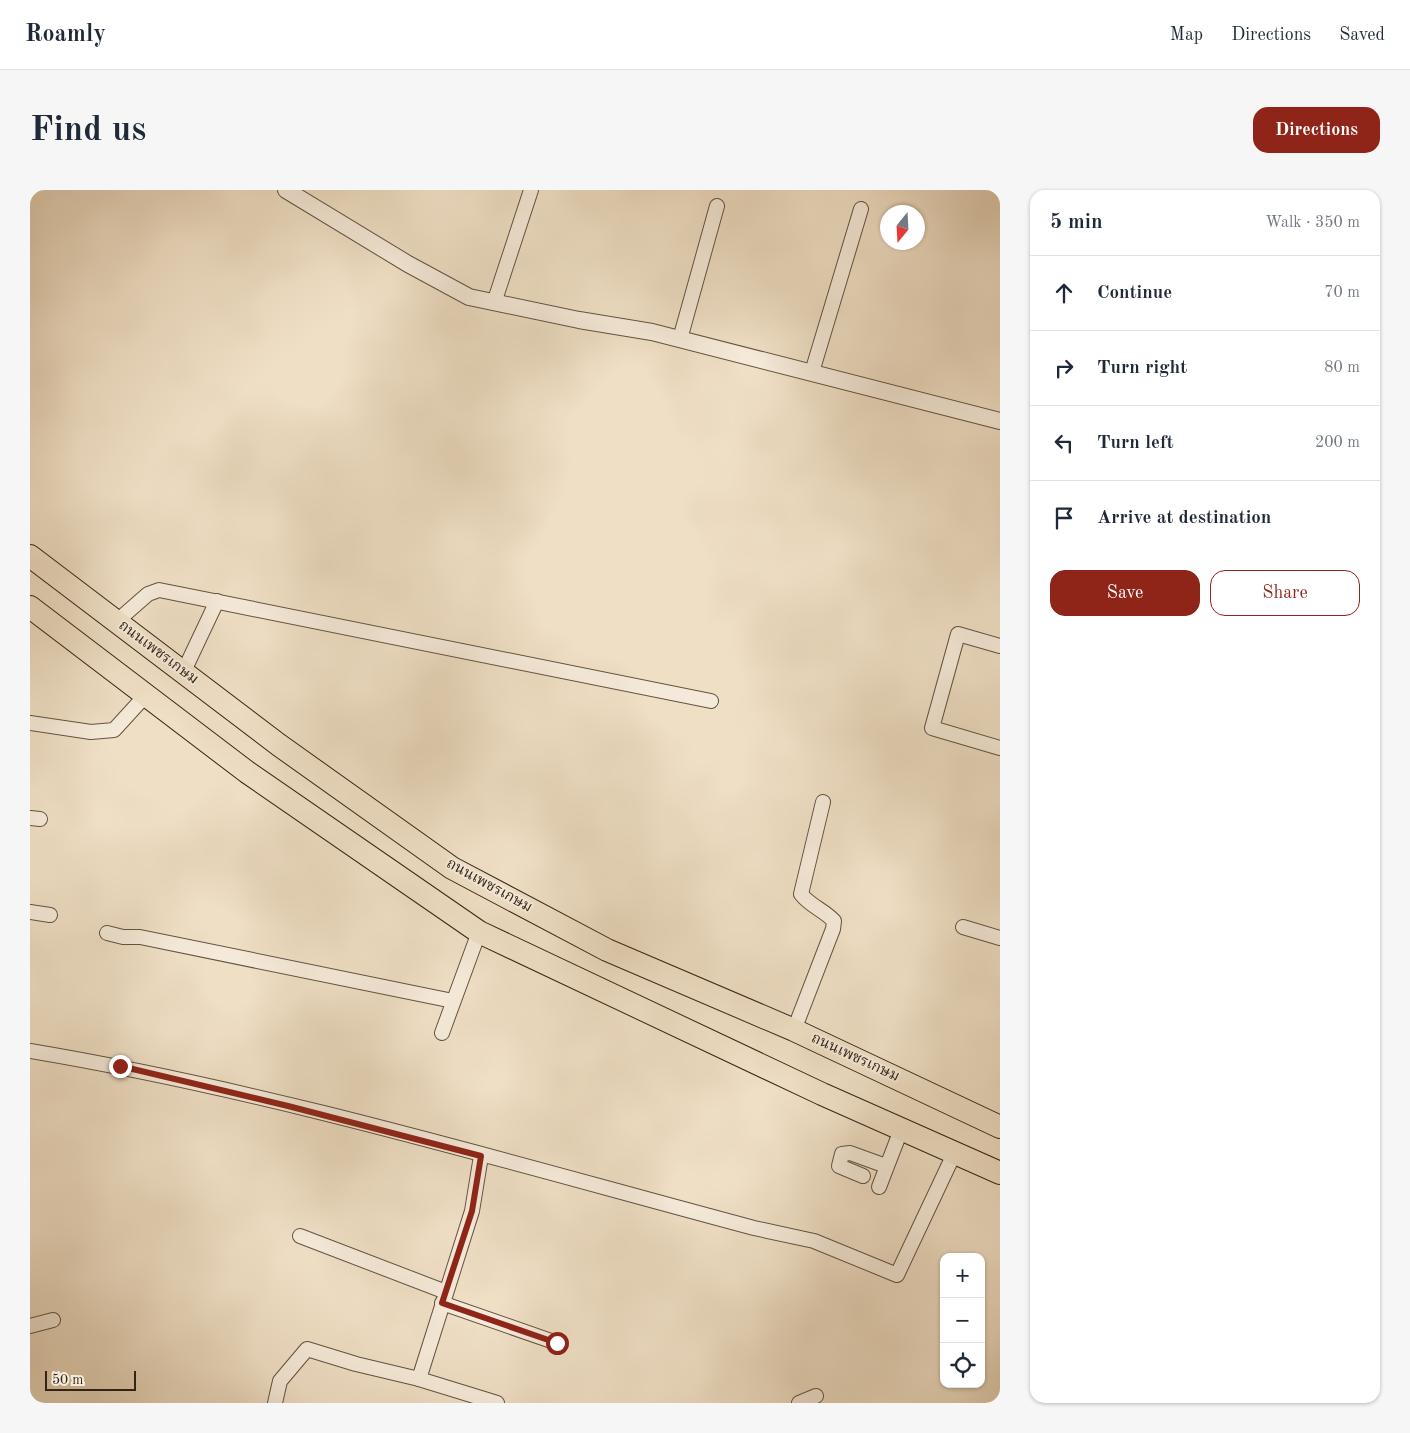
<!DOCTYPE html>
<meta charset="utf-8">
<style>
body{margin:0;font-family:"Old Standard TT","Noto Serif Thai",serif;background:#f6f6f7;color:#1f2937}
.controls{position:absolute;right:15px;bottom:15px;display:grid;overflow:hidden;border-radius:10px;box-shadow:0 1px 4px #0004}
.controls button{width:45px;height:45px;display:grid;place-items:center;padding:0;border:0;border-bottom:1px solid #e0e1e3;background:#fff;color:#1f2937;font:25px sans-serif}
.compass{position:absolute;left:850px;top:15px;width:45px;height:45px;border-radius:50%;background:#fff;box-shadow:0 1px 4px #0004;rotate:198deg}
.scale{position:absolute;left:15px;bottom:12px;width:91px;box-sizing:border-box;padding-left:5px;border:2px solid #342415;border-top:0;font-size:14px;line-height:18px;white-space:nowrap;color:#342415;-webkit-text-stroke:4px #f5ead9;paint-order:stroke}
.stop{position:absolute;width:15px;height:15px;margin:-11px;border:4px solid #8f2418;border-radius:50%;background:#fff}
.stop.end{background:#8f2418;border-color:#fff;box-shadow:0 1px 5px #0008}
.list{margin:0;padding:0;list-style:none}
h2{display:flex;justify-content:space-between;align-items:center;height:65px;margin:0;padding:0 20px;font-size:21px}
h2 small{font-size:16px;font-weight:400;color:#747a83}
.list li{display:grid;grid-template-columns:32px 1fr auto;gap:15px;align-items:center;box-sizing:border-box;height:75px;padding:0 20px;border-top:1px solid #e0e1e3}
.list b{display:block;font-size:19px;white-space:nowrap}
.list em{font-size:16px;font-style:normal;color:#747a83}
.actions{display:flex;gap:10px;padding:15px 20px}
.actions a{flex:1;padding:11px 0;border:1px solid #8f2418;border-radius:15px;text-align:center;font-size:18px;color:#8f2418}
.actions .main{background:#8f2418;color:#fff}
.icon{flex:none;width:28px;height:28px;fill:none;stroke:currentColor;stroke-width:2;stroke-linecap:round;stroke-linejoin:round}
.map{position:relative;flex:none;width:970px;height:1213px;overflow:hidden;border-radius:15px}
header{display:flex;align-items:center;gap:30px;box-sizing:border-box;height:70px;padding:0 25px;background:#fff;border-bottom:1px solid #e0e1e3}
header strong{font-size:24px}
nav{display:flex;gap:28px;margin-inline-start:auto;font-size:18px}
.intro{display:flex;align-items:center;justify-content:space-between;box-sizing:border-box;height:120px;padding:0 30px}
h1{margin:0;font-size:35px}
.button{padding:12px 22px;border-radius:15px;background:#8f2418;color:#fff;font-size:18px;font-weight:700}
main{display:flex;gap:30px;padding:0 30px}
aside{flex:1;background:#fff;border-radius:15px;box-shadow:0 1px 4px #0004}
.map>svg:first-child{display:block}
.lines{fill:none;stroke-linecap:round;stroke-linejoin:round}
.minor-casing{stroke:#635341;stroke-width:16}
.tertiary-casing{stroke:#635341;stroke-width:18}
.trunk-casing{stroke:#342415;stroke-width:24}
.minor{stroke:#f5ead9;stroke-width:14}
.tertiary{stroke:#f5ead9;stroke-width:16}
.trunk{stroke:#efdfc5;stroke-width:22}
.route{stroke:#8f2418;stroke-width:6}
.labels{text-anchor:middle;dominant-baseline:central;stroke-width:4;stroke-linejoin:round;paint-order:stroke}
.street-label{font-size:15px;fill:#342415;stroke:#f5ead9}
</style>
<header>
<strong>Roamly</strong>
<nav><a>Map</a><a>Directions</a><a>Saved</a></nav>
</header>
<div class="intro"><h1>Find us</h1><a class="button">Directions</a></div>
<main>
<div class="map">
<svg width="970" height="1213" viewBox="0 0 970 1213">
<rect width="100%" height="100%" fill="#efdfc5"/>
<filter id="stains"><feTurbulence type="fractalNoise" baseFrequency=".004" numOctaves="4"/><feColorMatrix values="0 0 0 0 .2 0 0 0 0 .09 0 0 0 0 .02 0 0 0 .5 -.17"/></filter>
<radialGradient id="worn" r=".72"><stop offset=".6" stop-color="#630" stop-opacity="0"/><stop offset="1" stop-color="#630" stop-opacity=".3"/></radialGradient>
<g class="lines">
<defs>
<g id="minor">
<polyline points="464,113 501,0"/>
<polyline points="650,149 687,16"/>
<polyline points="782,182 831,19"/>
<polyline points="86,432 118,404 129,400 681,511"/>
<polyline points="970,456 928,444 902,538 970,558"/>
<polyline points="153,483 187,411"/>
<polyline points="0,533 61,542 84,540 115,506"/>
<polyline points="0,628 10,629"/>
<polyline points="0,722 20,725"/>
<polyline points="933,737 970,748"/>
<polyline points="77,743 93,747 110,747 423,811"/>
<path d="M 764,840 L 803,739 L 804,731 C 794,720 780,716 771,704 L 793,612"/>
<polyline points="412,843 449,742"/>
<path d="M 0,861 C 245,902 484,974 724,1038 L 784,1051 L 867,1085 L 924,964"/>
<polyline points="833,986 809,976 812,964 820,963 856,976"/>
<polyline points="849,997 871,940"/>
<polyline points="270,1046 416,1102"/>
<polyline points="412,1113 527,1153"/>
<polyline points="0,1136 23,1130"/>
<polyline points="389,1189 442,1021 451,966"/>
<polyline points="245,1213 250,1191 277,1159 326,1174 389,1189 467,1213"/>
<polyline points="769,1213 786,1206"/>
</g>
<polyline id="tertiary" points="256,0 378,74 439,107 549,130 622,142 970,231"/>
<g id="trunk">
<polyline points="0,366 249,555 422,678 577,760 764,840 970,937"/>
<polyline points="0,417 217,582 449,742 792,904 970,983"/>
</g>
</defs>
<use href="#minor" class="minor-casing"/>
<use href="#tertiary" class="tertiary-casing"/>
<use href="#trunk" class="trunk-casing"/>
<use href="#minor" class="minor"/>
<use href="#tertiary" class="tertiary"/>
<use href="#trunk" class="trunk"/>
</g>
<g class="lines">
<polyline class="route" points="90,876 258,916 451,966 442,1021 412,1113 527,1153"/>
</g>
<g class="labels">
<g class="street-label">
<text transform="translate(128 463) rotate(37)">ถนนเพชรเกษม</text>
<text transform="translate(459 696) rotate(29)">ถนนเพชรเกษม</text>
<text transform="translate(825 868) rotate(25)">ถนนเพชรเกษม</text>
</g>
</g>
<rect width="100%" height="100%" filter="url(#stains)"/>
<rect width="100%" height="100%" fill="url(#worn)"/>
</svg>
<div class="controls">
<button>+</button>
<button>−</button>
<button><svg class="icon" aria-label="locate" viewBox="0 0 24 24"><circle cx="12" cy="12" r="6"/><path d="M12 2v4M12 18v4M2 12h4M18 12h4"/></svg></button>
</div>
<svg class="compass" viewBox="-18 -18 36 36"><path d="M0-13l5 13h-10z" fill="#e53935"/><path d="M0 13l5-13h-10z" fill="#747a83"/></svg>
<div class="scale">50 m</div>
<div class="stop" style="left:527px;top:1153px"></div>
<div class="stop end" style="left:90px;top:876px"></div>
</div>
<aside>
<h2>5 min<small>Walk · 350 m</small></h2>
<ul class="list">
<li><svg class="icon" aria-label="ahead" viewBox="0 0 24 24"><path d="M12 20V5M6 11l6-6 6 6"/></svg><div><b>Continue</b></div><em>70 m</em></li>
<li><svg class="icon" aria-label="right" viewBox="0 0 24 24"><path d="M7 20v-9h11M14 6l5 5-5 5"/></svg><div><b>Turn right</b></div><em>80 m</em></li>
<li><svg class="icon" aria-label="left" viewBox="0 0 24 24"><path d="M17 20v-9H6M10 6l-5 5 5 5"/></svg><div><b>Turn left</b></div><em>200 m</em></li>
<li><svg class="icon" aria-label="arrive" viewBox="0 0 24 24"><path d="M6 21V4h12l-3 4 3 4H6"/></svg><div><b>Arrive at destination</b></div></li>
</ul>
<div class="actions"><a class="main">Save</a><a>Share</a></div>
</aside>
</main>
